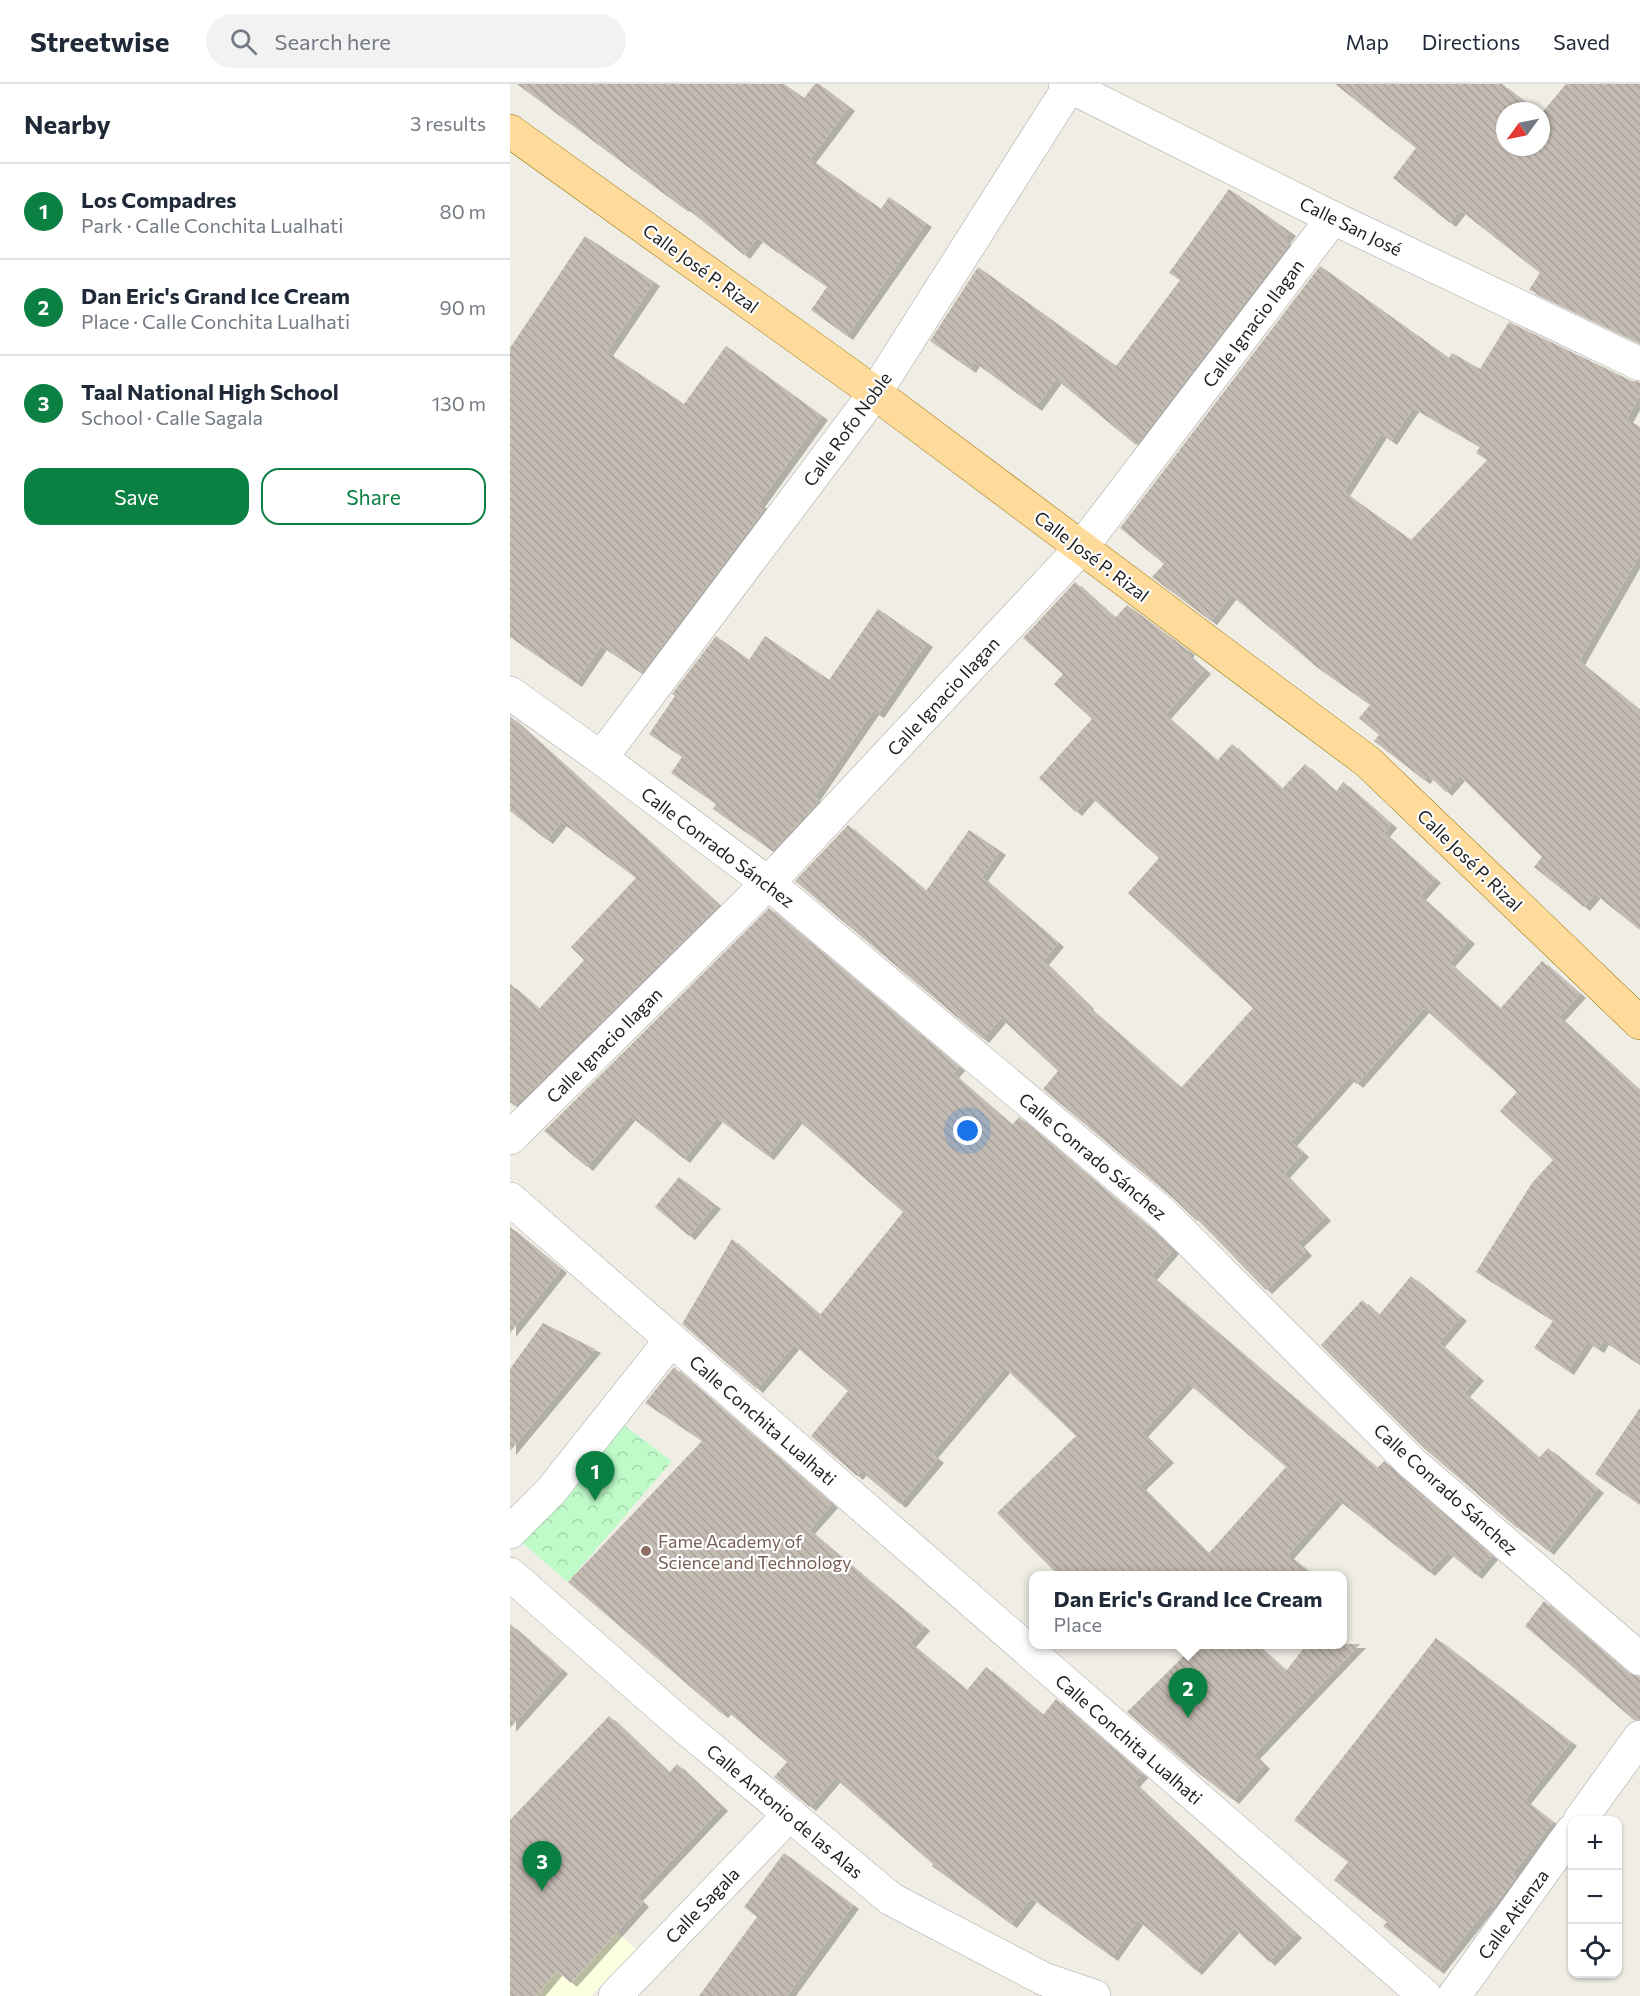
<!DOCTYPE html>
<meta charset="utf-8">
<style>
body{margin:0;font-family:Commissioner,sans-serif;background:#f2f2f3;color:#1f2937}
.controls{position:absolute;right:18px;bottom:18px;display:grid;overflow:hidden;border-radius:12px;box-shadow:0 2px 4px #0004}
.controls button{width:54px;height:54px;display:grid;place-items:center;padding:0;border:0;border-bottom:2px solid #e0e1e3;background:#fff;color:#1f2937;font:30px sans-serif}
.compass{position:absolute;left:986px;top:18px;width:54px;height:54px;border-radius:50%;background:#fff;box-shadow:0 2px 4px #0004;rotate:237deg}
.you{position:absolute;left:458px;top:1047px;width:21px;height:21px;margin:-15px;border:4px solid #fff;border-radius:50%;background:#1a73e8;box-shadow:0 0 0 9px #1a73e833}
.badge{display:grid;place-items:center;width:39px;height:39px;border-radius:50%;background:#0b8043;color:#fff;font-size:20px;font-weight:700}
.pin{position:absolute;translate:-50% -50px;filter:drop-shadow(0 2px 3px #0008)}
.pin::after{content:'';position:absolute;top:32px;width:21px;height:18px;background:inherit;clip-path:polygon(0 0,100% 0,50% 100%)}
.popup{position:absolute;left:519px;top:1487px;width:318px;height:78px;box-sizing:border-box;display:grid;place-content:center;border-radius:12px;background:#fff;filter:drop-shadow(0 2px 4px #0005);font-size:20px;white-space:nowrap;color:#747a83}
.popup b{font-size:22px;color:#1f2937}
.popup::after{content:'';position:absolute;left:50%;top:100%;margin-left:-12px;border:12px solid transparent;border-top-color:#fff}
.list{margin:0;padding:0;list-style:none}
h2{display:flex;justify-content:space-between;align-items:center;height:78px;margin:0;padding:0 24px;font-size:26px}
h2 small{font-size:20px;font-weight:400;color:#747a83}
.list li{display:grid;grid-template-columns:39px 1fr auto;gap:18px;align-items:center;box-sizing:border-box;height:96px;padding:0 24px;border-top:2px solid #e0e1e3}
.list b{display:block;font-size:22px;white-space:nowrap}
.list p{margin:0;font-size:20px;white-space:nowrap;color:#747a83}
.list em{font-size:20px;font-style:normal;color:#747a83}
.actions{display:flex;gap:12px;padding:18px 24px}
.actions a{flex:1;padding:14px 0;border:2px solid #0b8043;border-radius:18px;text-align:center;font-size:21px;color:#0b8043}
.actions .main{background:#0b8043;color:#fff}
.icon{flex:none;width:33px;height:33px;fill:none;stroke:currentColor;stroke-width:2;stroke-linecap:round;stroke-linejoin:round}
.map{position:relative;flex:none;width:1130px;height:1912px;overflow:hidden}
header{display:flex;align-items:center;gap:36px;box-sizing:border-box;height:84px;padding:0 30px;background:#fff;border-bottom:2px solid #e0e1e3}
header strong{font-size:28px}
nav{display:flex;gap:33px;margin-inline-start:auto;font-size:21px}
.search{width:420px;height:54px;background:#f2f2f3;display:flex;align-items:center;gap:15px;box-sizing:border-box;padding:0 21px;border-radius:33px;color:#747a83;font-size:22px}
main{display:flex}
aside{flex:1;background:#fff}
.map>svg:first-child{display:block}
.education{fill:#fcffdd}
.park{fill:url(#park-crowns)}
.building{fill:url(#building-back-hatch);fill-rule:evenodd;filter:url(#shadow)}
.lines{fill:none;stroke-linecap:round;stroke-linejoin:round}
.minor-casing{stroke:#a5a5a5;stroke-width:34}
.major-casing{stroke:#987200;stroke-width:34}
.minor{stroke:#fff;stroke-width:33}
.major{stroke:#fedb9a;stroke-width:33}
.education-dot{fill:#8d6e63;stroke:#fff;stroke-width:2}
.labels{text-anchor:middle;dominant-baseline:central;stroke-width:4.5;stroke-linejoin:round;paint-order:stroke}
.street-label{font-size:18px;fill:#1e1e1e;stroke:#fff}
.education-label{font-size:18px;fill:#785e54;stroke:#fff;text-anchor:start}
</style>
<header>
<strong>Streetwise</strong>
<div class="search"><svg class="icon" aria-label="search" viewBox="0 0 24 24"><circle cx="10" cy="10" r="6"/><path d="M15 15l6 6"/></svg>Search here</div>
<nav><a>Map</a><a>Directions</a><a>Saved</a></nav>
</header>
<main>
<aside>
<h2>Nearby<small>3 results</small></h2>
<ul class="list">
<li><span class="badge">1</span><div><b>Los Compadres</b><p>Park · Calle Conchita Lualhati</p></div><em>80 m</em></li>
<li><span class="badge">2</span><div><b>Dan Eric's Grand Ice Cream</b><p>Place · Calle Conchita Lualhati</p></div><em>90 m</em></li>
<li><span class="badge">3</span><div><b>Taal National High School</b><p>School · Calle Sagala</p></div><em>130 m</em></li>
</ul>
<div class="actions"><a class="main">Save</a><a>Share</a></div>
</aside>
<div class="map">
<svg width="1130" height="1912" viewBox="0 0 1130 1912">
<defs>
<pattern id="park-crowns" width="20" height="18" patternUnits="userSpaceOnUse" patternTransform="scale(1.5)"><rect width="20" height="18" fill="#bffbc9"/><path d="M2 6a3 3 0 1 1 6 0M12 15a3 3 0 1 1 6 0" fill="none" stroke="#a4d7ac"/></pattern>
<pattern id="building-back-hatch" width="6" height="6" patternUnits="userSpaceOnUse" patternTransform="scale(1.5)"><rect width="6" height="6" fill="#c4bcb3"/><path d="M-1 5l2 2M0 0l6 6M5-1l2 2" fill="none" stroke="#a8a19a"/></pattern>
<filter id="shadow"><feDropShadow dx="6" dy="4" stdDeviation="0" flood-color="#0004"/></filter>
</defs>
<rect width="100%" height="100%" fill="#efede4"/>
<polygon class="education" points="0,1750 126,1865 81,1912 0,1912"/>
<polygon class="park" points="108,1337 162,1377 58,1498 10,1457"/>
<g class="building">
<polygon points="7,0 274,0 294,14 305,0 309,0 339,23 300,75 371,125 379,113 416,139 337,252 301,226 317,203 247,154 234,171 174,122 173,124"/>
<polygon points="825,0 992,0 1027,27 995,27 995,63 1031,63 1031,30 1056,0 1130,0 1130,259 1019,206 1030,189 950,126 940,139 883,94 906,64"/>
<polygon points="719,105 780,148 774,156 779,160 626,361 546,295 526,323 464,278 460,285 420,257 468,183 606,282 670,196 659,189"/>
<polygon points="75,152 144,198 97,268 174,320 216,262 312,332 249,419 255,424 131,589 91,562 66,599 0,553 0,264"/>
<path d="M 810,182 L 939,274 L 942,269 L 970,285 L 999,238 L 1122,297 L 1130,298 L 1130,311 L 1117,335 L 1130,343 L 1130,470 L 1069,577 L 1130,626 L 1130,846 L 1085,810 L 1074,823 L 1024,783 L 1032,773 L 950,692 L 936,708 L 918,691 L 914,696 L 864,657 L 869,651 L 849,634 L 860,621 L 808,584 L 721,511 L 701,537 L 642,493 L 654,480 L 610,444 ZM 903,324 L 970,363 L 966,369 L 977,376 L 901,456 L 834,408 L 871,350 L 881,357 Z"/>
<polygon points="565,498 605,534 617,521 679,567 677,570 695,586 655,631 707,677 722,660 772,705 795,680 826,708 833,698 881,740 874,749 925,795 910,812 959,856 939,879 990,925 1032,877 1070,910 1049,933 1130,1007 1130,1281 1093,1257 1088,1265 1077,1258 1058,1287 1024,1264 1043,1237 966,1188 1022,1099 1043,1076 990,1027 1007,1008 914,924 847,1000 839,993 781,1058 793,1069 774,1090 815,1133 788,1159 796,1168 756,1206 688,1136 687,1137 664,1115 533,1005 548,987 491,934 473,955 285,797 338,741 416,807 459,746 490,767 472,793 548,859 533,877 578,921 577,922 671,1004 743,924 618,809 649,774 580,712 566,728 529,694 582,635 544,600 553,590 513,554"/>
<polygon points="368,525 417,559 368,630 363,627 304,713 309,717 262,767 203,725 206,720 161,689 172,673 139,650 165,612 162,610 206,552 239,576 255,552 319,596"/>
<polygon points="0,632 209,821 5,1022 0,1018 0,900 29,925 74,876 61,863 126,794 51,738 37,756 0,727"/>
<path d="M 259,824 L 449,983 L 443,990 L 502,1041 L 509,1033 L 639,1143 L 663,1166 L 641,1192 L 867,1384 L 874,1377 L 982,1472 L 966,1491 L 938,1468 L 919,1488 L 827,1415 L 778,1471 L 804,1491 L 548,1491 L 487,1429 L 566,1352 L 495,1284 L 422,1370 L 428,1375 L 390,1420 L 351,1387 L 347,1392 L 301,1352 L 338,1307 L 284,1261 L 247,1305 L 172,1240 L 222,1155 L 310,1231 L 393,1128 L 287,1035 L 258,1072 L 207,1034 L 174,1075 L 120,1032 L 77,1083 L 34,1047 ZM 678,1299 L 776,1383 L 698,1470 L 630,1402 L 658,1375 L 632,1349 Z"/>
<polygon points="169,1093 205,1121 179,1152 145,1123"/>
<polygon points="0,1143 51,1185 0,1249"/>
<polygon points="901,1192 951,1233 929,1259 968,1293 954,1309 1029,1374 1038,1364 1088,1405 1038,1467 1008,1443 1007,1444 915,1365 811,1261 852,1216 869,1231"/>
<polygon points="33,1239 85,1265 0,1367 0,1285"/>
<polygon points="164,1283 322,1420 299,1446 414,1543 400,1559 457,1606 476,1583 533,1631 546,1615 632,1690 624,1699 786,1850 759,1878 724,1844 686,1887 628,1836 602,1873 521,1814 501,1840 422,1782 423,1780 325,1694 300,1723 264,1693 277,1678 216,1626 212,1630 58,1498 192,1357 135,1319"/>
<polygon points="1130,1324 1130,1421 1085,1390"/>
<polygon points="1034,1517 1118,1589 1130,1593 1130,1635 1124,1636 1015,1542"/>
<polygon points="0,1540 52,1586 0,1644"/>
<polygon points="926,1554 1061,1658 1015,1716 1043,1738 1002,1790 1006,1793 983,1823 980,1820 928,1886 873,1842 877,1838 824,1796 838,1778 784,1736"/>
<polygon points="686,1560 746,1560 776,1587 797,1560 850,1560 744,1671 754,1681 723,1716 677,1680 617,1628"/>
<polygon points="99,1632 159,1689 167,1680 212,1723 127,1813 133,1819 61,1899 47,1887 26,1912 0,1912 0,1736"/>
<polygon points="274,1769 343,1821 277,1912 189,1912 247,1833 234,1823"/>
</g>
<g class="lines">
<defs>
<g id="minor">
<polyline points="555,0 823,134 1130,280"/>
<polyline points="0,609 91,674 258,799 652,1129 902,1379 1130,1575"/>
<polyline points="91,674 365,309 561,0"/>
<polyline points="0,1054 258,799 571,464 823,134"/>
<polyline points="0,1115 915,1912"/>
<polyline points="0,1448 41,1407 161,1256"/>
<polyline points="0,1490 164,1634 381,1815 534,1895 584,1912"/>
<polyline points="1070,1736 1130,1653"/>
<polyline points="105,1912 280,1730"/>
<polyline points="944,1912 1062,1747"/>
</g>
<polyline id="major" points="0,47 365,309 858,678 1130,939"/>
</defs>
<use href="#minor" class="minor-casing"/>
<use href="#major" class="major-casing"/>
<use href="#minor" class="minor"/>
<use href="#major" class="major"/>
</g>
<circle class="education-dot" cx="136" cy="1467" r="6"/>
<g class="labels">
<g class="street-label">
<text transform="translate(841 142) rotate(26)">Calle San José</text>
<text transform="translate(191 184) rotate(36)">Calle José P. Rizal</text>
<text transform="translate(743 239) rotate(-53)">Calle Ignacio Ilagan</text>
<text transform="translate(337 345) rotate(-54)">Calle Rofo Noble</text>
<text transform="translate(582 472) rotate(37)">Calle José P. Rizal</text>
<text transform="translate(433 612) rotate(-47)">Calle Ignacio Ilagan</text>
<text transform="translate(208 763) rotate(37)">Calle Conrado Sánchez</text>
<text transform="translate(960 776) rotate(44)">Calle José P. Rizal</text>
<text transform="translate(94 961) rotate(-45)">Calle Ignacio Ilagan</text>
<text transform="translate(583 1072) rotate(40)">Calle Conrado Sánchez</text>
<text transform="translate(253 1336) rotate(41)">Calle Conchita Lualhati</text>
<text transform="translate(936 1405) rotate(42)">Calle Conrado Sánchez</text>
<text transform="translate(619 1655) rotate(41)">Calle Conchita Lualhati</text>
<text transform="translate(275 1727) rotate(40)">Calle Antonio de las Alas</text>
<text transform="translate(192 1821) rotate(-46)">Calle Sagala</text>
<text transform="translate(1003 1830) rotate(-54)">Calle Atienza</text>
</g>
<g class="education-label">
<text x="148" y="1457">Fame Academy of<tspan x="148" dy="21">Science and Technology</tspan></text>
</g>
</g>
</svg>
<div class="controls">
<button>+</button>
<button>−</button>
<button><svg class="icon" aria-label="locate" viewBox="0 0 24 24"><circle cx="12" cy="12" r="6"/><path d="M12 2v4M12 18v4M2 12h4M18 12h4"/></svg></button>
</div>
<svg class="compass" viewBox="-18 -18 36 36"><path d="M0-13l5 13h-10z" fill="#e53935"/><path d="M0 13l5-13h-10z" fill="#747a83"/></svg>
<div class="you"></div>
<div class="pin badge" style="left:85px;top:1417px">1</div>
<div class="pin badge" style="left:678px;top:1634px">2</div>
<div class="popup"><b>Dan Eric's Grand Ice Cream</b>Place</div>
<div class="pin badge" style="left:32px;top:1807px">3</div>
</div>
</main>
